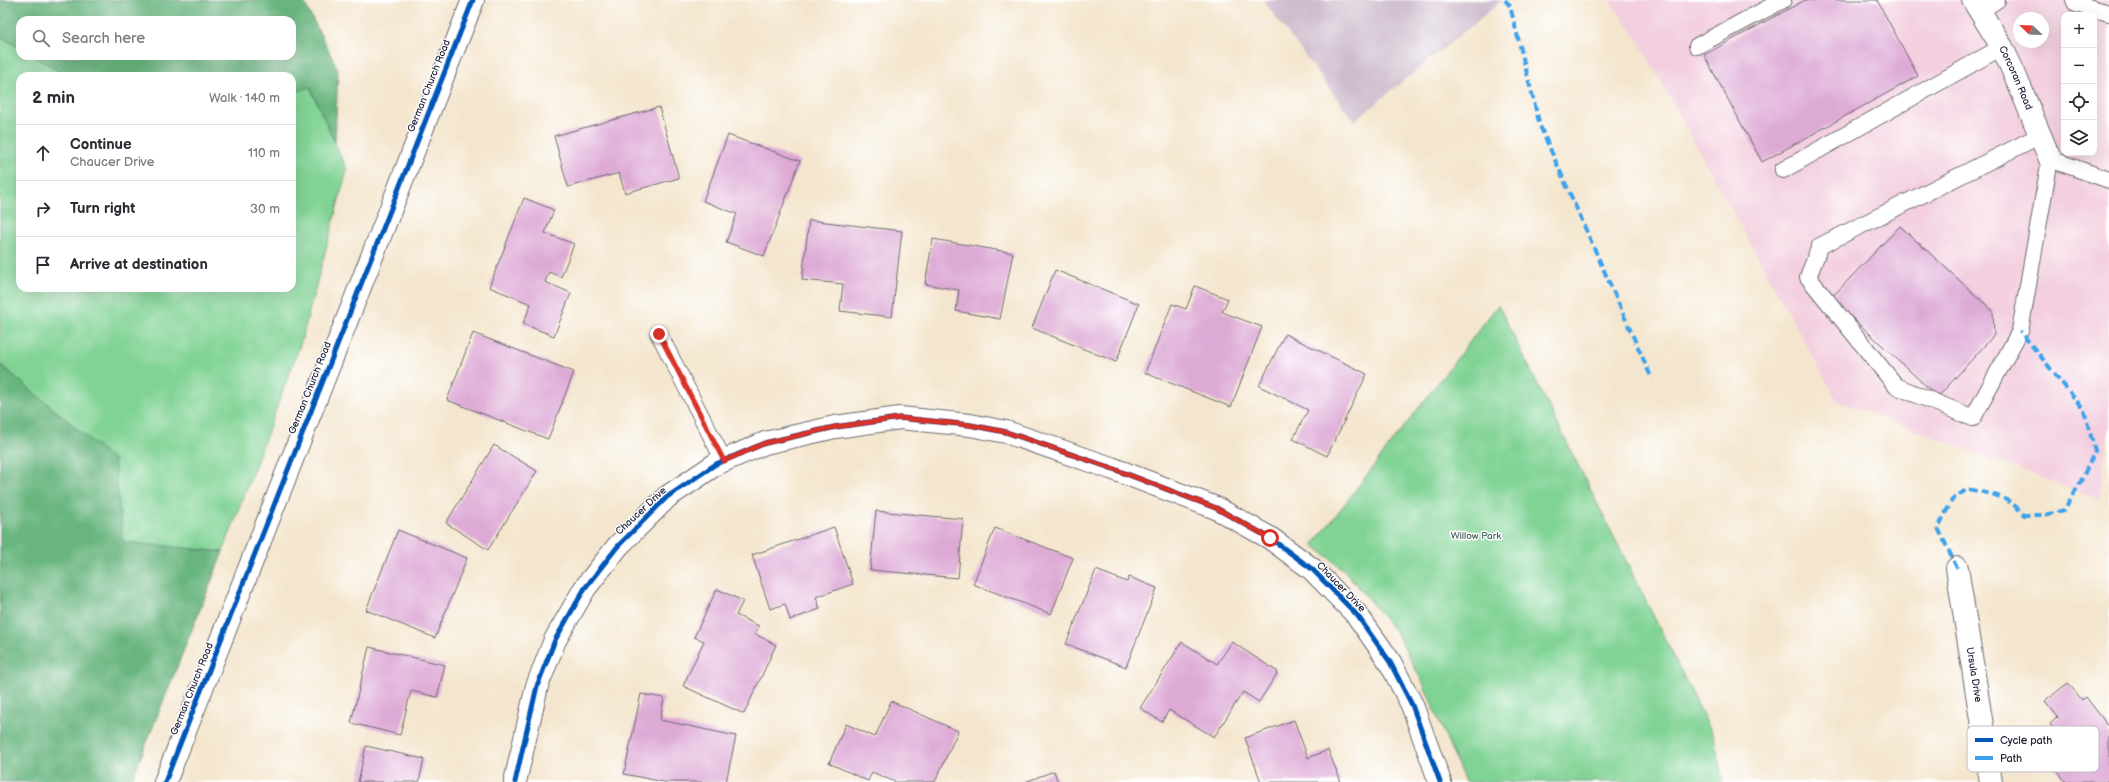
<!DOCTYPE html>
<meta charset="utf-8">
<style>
body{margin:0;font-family:"Balsamiq Sans",sans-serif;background:#f7f7f7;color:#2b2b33}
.controls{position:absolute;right:12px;top:12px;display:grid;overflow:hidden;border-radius:8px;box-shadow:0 4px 16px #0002}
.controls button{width:36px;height:36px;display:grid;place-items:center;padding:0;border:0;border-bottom:1px solid #e1e1e2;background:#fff;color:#2b2b33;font:20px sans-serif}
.compass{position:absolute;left:2013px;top:12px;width:36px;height:36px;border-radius:50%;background:#fff;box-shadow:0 4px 16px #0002;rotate:293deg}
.stop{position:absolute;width:12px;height:12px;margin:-9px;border:3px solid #d93025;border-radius:50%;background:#fff}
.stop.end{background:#d93025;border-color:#fff;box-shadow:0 1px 4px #0008}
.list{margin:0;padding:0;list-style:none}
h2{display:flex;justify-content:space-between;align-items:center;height:52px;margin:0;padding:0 16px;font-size:17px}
h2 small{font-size:13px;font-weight:400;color:#7c7c81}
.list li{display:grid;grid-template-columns:26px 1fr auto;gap:12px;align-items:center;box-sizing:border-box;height:56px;padding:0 16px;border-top:1px solid #e1e1e2}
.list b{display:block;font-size:15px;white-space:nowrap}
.list p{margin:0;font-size:13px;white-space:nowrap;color:#7c7c81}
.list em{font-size:13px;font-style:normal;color:#7c7c81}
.icon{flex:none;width:22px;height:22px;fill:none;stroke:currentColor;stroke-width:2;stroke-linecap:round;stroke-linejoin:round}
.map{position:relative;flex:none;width:2109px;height:782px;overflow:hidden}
.search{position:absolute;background:#fff;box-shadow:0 4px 16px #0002;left:16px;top:16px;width:280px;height:44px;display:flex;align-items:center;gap:10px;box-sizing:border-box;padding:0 14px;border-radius:12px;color:#7c7c81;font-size:15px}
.panel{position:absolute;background:#fff;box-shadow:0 4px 16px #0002;left:16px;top:72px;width:280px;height:220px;border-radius:12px}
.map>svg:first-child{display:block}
.built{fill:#f3cfdf;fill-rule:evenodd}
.industrial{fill:#cfbdce}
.green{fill:#80d394;stroke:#517a68}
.forest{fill:#68b57e;stroke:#456c5c}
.building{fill:#dda9d5}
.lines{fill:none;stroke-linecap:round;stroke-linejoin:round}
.lane-casing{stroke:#6c676e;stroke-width:18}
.street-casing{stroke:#6c676e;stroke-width:24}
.secondary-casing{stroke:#6c676e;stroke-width:24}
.lane{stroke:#fff;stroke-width:16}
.street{stroke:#fff;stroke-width:22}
.secondary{stroke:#fff;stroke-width:22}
.quiet{stroke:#3ea2ec;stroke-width:4;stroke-dasharray:8 4;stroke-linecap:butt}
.cycleway-casing{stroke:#fff;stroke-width:8}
.cycleway{stroke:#0057b8;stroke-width:5}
.route{stroke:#d93025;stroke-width:5}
.labels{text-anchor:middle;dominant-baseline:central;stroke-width:3;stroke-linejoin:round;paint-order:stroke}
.street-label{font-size:10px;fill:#22223b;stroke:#fff}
.park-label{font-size:10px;fill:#43605a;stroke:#fff}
.key{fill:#fff;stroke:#bdbdc4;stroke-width:1}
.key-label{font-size:11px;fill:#22223b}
</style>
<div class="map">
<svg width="2109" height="782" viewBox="0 0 2109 782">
<rect width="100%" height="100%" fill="#fff"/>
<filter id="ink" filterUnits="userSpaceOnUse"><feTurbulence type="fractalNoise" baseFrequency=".025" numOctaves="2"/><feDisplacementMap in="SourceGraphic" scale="8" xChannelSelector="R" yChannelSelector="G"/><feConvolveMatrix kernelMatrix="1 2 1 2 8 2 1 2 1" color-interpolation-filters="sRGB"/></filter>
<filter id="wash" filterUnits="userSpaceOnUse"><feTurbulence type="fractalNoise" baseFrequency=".012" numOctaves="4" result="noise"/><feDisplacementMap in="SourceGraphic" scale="16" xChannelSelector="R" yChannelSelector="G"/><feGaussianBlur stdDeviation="0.9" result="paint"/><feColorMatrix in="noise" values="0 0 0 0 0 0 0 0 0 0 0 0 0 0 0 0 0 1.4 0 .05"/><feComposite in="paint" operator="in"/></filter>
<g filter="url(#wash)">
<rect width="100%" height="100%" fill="#f4e6ce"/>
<path class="built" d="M 1609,0 L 2109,0 L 2109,430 L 2099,499 L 1837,401 L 1636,37 ZM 2064,15 L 2094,15 L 2094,153 L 2064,153 ZM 2019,18 L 2043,18 L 2043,42 L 2019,42 Z"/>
<polygon class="industrial" points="1263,0 1503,0 1354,121"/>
<g class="green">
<polygon points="0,36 20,48 20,56 34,56 67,76 20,76 20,288 292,288 292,93 310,87 347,170 301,342 223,552 122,542 114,460 0,364"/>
<polygon points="1498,305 1714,737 1723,782 1465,782 1422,681 1395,631 1344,570 1313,545"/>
</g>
<g class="forest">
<polygon points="0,0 303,0 338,69 335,143 310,87 292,93 292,76 67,76 34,56 292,56 292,20 20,20 20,48 0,36"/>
<polygon points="0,364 114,460 123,542 223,552 131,782 0,782"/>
</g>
<g id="blocks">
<g class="building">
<polygon points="1805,0 1877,0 1918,76 1762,162 1704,55"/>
<polygon points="659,107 679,178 625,193 619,173 568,187 554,136"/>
<polygon points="728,135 800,161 764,256 726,242 737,214 703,201"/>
<polygon points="524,198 554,210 545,233 574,244 561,277 549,272 545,282 571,293 554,336 523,324 531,304 489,287"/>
<polygon points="809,220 902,231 892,317 840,311 843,284 802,280"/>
<polygon points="1900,226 1993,311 1994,335 1938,397 1831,298"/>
<polygon points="933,239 1013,253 1000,319 956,311 959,290 925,284"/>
<polygon points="1055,270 1139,304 1116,362 1032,328"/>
<polygon points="1195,286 1228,299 1222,312 1262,327 1231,407 1145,373 1172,304 1186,309"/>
<polygon points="473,333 574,372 548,439 447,400"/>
<polygon points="1285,334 1367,374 1327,456 1293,439 1308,410 1259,386"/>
<polygon points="494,445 537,471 488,550 446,523"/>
<polygon points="876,511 963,519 958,578 870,570"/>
<polygon points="834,527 853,584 816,597 820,609 790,620 785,604 770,609 752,555"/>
<polygon points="995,528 1073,558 1051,614 973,584"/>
<polygon points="398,530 467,558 435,638 366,610"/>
<polygon points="1096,570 1127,582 1129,577 1157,588 1126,667 1066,644"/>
<polygon points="717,589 743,601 736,615 759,626 755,634 776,645 744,714 683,686 704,641 694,637"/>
<polygon points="1182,642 1217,664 1232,642 1278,672 1259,702 1243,692 1214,737 1169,710 1162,722 1140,708"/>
<polygon points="369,647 445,665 437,697 411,691 400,735 351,723"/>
<polygon points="2068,683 2082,700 2086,697 2109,727 2109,779 2105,782 2066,782 2054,767 2072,753 2050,724 2058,717 2045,701"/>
<polygon points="641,694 664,698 660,720 736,736 726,782 664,782 624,774"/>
<polygon points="891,701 958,731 935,782 895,782 872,772 868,781 829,763 846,724 875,737"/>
<polygon points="1294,720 1308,758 1328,750 1341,782 1261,782 1245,738"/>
<polygon points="366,746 424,759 419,782 358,782"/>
<polygon points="1054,771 1058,782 1025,782"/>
</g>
</g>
</g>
<g filter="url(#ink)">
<use href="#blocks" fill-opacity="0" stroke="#6c676e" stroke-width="1"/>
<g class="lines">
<defs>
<g id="lane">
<polyline points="2074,0 2076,4 2109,13"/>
<polyline points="1980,11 1997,0"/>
<polyline points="1697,46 1783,0"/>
<polyline points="2041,135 1820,246 1808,277 1896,386 1973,418 2020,331 2050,159 2109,180"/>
<polyline points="1783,170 2002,47"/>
<polyline points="659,334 724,461"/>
</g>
<g id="street">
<path id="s1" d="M 1973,0 L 2002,47 L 2015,75 L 2050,159"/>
<path id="s2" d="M 1957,568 L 1991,782"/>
<polyline points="515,782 537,686 555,640 585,588 618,546 667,497 716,464 765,443 835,427 900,418 970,425 1006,432 1111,468 1216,508 1270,538 1312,569 1357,615 1390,662 1412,705 1440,782"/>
</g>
<polyline id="secondary" points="165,782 473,0"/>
</defs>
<use href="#lane" class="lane-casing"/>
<use href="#street" class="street-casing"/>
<use href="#secondary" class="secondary-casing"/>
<use href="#lane" class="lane"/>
<use href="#street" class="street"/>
<use href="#secondary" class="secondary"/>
<g class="quiet">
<polyline points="1505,0 1510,6 1540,126 1652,379"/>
<path d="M 1957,568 L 1938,528 L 1952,500 L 1967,489 C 1992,494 2007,495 2024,515 L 2045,515 L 2064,510 L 2080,483 L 2095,451 L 2084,410 L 2020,331"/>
</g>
<defs>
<g id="cycleway">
<polyline points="165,782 473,0"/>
<polyline points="515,782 537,686 555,640 585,588 618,546 667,497 716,464 765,443 835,427 900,418 970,425 1006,432 1111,468 1216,508 1270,538 1312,569 1357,615 1390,662 1412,705 1440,782"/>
</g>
</defs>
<use href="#cycleway" class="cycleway-casing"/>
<use href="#cycleway" class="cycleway"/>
</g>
</g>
<g class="lines" filter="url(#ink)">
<polyline class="route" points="659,334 724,461 765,443 835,427 900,418 970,425 1006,432 1111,468 1216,508 1270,538"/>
</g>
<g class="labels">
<g class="street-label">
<text stroke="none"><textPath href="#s1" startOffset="89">Corcoran Road</textPath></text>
<text transform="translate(429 86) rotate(-68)">German Church Road</text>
<text transform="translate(310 388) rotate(-68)">German Church Road</text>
<text transform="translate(641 511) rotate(-43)">Chaucer Drive</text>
<text transform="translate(1341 587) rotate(46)">Chaucer Drive</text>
<text stroke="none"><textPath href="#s2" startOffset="108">Ursula Drive</textPath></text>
<text transform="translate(192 689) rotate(-68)">German Church Road</text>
</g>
<g class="park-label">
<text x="1476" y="536">Willow Park</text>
</g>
</g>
<rect x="1967" y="726" width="132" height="46" rx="6" class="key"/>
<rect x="1975" y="738" width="18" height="4" fill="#0057b8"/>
<rect x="1975" y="756" width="18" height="4" fill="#3ea2ec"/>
<g class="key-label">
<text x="2000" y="744">Cycle path</text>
<text x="2000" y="762">Path</text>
</g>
</svg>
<div class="controls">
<button>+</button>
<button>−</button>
<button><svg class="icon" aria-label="locate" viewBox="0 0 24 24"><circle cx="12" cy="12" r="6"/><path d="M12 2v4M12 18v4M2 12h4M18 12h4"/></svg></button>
<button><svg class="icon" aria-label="layers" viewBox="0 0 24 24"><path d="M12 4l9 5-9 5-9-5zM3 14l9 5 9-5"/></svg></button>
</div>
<svg class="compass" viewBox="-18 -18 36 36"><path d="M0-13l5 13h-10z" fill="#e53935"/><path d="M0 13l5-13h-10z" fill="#7c7c81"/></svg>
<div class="stop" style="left:1270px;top:538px"></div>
<div class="stop end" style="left:659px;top:334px"></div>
<div class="search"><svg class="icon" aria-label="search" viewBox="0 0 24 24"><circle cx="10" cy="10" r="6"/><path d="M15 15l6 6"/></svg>Search here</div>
<section class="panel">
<h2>2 min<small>Walk · 140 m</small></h2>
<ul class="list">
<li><svg class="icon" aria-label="ahead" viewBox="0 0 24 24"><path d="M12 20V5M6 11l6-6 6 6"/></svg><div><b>Continue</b><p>Chaucer Drive</p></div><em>110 m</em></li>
<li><svg class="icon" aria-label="right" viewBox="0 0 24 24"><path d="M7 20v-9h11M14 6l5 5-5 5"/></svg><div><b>Turn right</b></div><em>30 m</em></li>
<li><svg class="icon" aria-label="arrive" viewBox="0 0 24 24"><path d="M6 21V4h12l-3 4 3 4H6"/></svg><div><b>Arrive at destination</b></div></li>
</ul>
</section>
</div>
